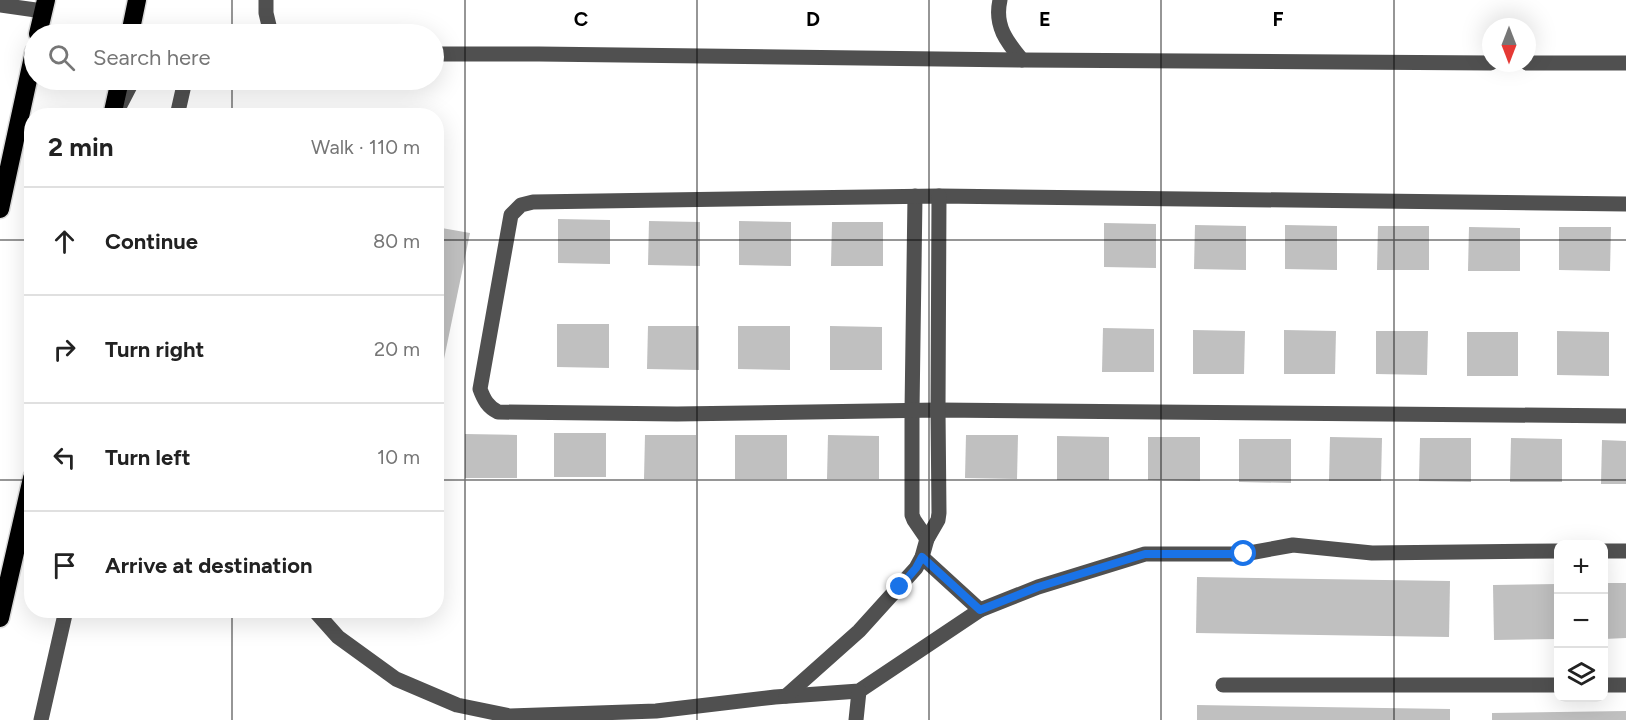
<!DOCTYPE html>
<meta charset="utf-8">
<style>
body{margin:0;font-family:Figtree,sans-serif;background:#f2f2f2;color:#222}
.controls{position:absolute;right:18px;bottom:18px;display:grid;overflow:hidden;border-radius:12px;box-shadow:0 6px 24px #0002}
.controls button{width:54px;height:54px;display:grid;place-items:center;padding:0;border:0;border-bottom:2px solid #e0e0e0;background:#fff;color:#222;font:30px sans-serif}
.compass{position:absolute;left:1482px;top:18px;width:54px;height:54px;border-radius:50%;background:#fff;box-shadow:0 6px 24px #0002;rotate:180deg}
.stop{position:absolute;width:18px;height:18px;margin:-14px;border:4px solid #1a73e8;border-radius:50%;background:#fff}
.stop.end{background:#1a73e8;border-color:#fff;box-shadow:0 2px 6px #0008}
.list{margin:0;padding:0;list-style:none}
h2{display:flex;justify-content:space-between;align-items:center;height:78px;margin:0;padding:0 24px;font-size:26px}
h2 small{font-size:20px;font-weight:400;color:#767676}
.list li{display:grid;grid-template-columns:39px 1fr auto;gap:18px;align-items:center;box-sizing:border-box;height:108px;padding:0 24px;border-top:2px solid #e0e0e0}
.list b{display:block;font-size:22px;white-space:nowrap}
.list em{font-size:20px;font-style:normal;color:#767676}
.icon{flex:none;width:33px;height:33px;fill:none;stroke:currentColor;stroke-width:2;stroke-linecap:round;stroke-linejoin:round}
.map{position:relative;flex:none;width:1626px;height:720px;overflow:hidden}
.search{position:absolute;background:#fff;box-shadow:0 6px 24px #0002;left:24px;top:24px;width:420px;height:66px;display:flex;align-items:center;gap:15px;box-sizing:border-box;padding:0 21px;border-radius:33px;color:#767676;font-size:22px}
.panel{position:absolute;background:#fff;box-shadow:0 6px 24px #0002;left:24px;top:108px;width:420px;height:510px;border-radius:24px}
.map>svg:first-child{display:block}
.building{fill:#c0c0c0}
.lines{fill:none;stroke-linecap:round;stroke-linejoin:round}
.highway-casing{stroke:#dbdbdb;stroke-width:21}
.minor{stroke:#505050;stroke-width:15}
.highway{stroke:#000;stroke-width:18}
.route{stroke:#1a73e8;stroke-width:8}
.grid{fill:none;stroke:#000;stroke-width:1.5;stroke-opacity:0.55}
.grid-label{font-size:20px;text-anchor:middle;font-weight:bold;fill:#000;stroke:#fff;stroke-width:4.5;stroke-linejoin:round;paint-order:stroke}
</style>
<div class="map">
<svg width="1626" height="720" viewBox="0 0 1626 720">
<rect width="100%" height="100%" fill="#fff"/>
<g class="building">
<polygon points="558,219 610,220 610,264 558,263"/>
<polygon points="649,221 700,222 700,266 648,265"/>
<polygon points="739,221 791,222 791,266 739,265"/>
<polygon points="832,222 883,222 883,266 831,266"/>
<polygon points="1104,223 1156,224 1156,268 1104,267"/>
<polygon points="1195,225 1246,226 1246,270 1194,269"/>
<polygon points="1285,225 1337,226 1337,270 1285,269"/>
<polygon points="1378,226 1429,226 1429,270 1377,270"/>
<polygon points="436,227 470,233 438,388 436,388"/>
<polygon points="1469,227 1520,228 1520,271 1468,271"/>
<polygon points="1559,227 1611,227 1610,271 1559,270"/>
<polygon points="557,324 609,324 609,368 557,367"/>
<polygon points="648,326 699,326 699,370 647,369"/>
<polygon points="738,326 790,326 790,370 738,369"/>
<polygon points="830,326 882,327 882,370 830,370"/>
<polygon points="1103,328 1154,329 1154,372 1102,372"/>
<polygon points="1193,330 1245,331 1244,374 1193,374"/>
<polygon points="1284,330 1336,331 1335,374 1284,374"/>
<polygon points="1376,331 1428,331 1427,375 1376,374"/>
<polygon points="1557,331 1609,332 1609,376 1557,375"/>
<rect x="1467" y="332" width="51" height="44"/>
<rect x="554" y="433" width="52" height="44"/>
<polygon points="465,434 517,435 517,478 465,478"/>
<polygon points="645,435 696,435 696,479 644,479"/>
<rect x="735" y="435" width="52" height="44"/>
<polygon points="828,435 879,436 879,479 827,479"/>
<polygon points="966,435 1018,435 1017,479 965,478"/>
<polygon points="1057,436 1109,437 1109,480 1057,480"/>
<polygon points="1148,437 1200,437 1200,481 1148,480"/>
<polygon points="1330,437 1382,438 1381,481 1329,481"/>
<polygon points="1420,438 1471,438 1471,482 1419,481"/>
<polygon points="1511,438 1562,439 1562,482 1510,482"/>
<polygon points="1239,439 1291,439 1291,483 1239,482"/>
<polygon points="1602,440 1626,441 1626,484 1601,484"/>
<polygon points="1197,577 1450,581 1449,637 1196,633"/>
<polygon points="1604,583 1626,583 1626,638 1604,639"/>
<polygon points="1558,584 1558,639 1494,640 1493,585"/>
<polygon points="1197,705 1450,709 1450,720 1197,720"/>
<polygon points="1626,711 1626,720 1492,720 1492,713"/>
</g>
<g class="lines">
<defs>
<g id="highway">
<polyline points="38,34 46,0"/>
<polyline points="130,34 137,0"/>
<polyline points="112,116 120,80"/>
<polyline points="0,209 34,52"/>
<polyline points="0,618 32,478"/>
</g>
</defs>
<use href="#highway" class="highway-casing"/>
<g class="minor">
<polyline points="266,0 266,13 271,34"/>
<path d="M 1000,0 C 994,26 1007,42 1022,60"/>
<polyline points="0,5 43,11"/>
<polyline points="434,54 539,54 1022,60 1491,63"/>
<polyline points="1527,63 1626,63"/>
<polyline points="119,107 133,80"/>
<polyline points="177,116 184,85"/>
<polyline points="915,196 912,411 912,515 914,520 927,539"/>
<path d="M 1626,204 L 939,196 L 533,202 L 521,205 L 511,215 L 480,389 C 484,400 488,407 498,412 L 677,414 L 938,410 L 1626,416"/>
<polyline points="1604,551 1626,551"/>
<polyline points="922,557 980,610"/>
<polyline points="314,610 338,637 396,679 457,705 510,716 656,711 775,697 859,691 980,610 1038,587 1145,554 1244,554 1293,545 1372,553 1558,551"/>
<polyline points="1223,685 1558,685"/>
<polyline points="1604,685 1626,685"/>
<polyline points="786,696 859,631 916,568 922,557 927,539 938,520 939,513 938,410 939,196"/>
<polyline points="41,720 66,610"/>
<polyline points="856,720 859,691"/>
</g>
<use href="#highway" class="highway"/>
</g>
<g class="lines">
<polyline class="route" points="900,587 916,568 922,557 980,610 1038,587 1145,554 1244,554"/>
</g>
<path class="grid" d="M 232,0 L 232,34M 465,0 L 465,720M 697,0 L 697,720M 929,0 L 929,720M 1161,0 L 1161,720M 1394,0 L 1394,720M 232,80 L 232,116M 0,240 L 32,240M 436,240 L 1626,240M 0,480 L 32,480M 436,480 L 1626,480M 232,610 L 232,720"/>
<g class="grid-label">
<text x="581" y="26">C</text>
<text x="813" y="26">D</text>
<text x="1045" y="26">E</text>
<text x="1278" y="26">F</text>
</g>
</svg>
<div class="controls">
<button>+</button>
<button>−</button>
<button><svg class="icon" aria-label="layers" viewBox="0 0 24 24"><path d="M12 4l9 5-9 5-9-5zM3 14l9 5 9-5"/></svg></button>
</div>
<svg class="compass" viewBox="-18 -18 36 36"><path d="M0-13l5 13h-10z" fill="#e53935"/><path d="M0 13l5-13h-10z" fill="#767676"/></svg>
<div class="stop" style="left:1244px;top:554px"></div>
<div class="stop end" style="left:900px;top:587px"></div>
<div class="search"><svg class="icon" aria-label="search" viewBox="0 0 24 24"><circle cx="10" cy="10" r="6"/><path d="M15 15l6 6"/></svg>Search here</div>
<section class="panel">
<h2>2 min<small>Walk · 110 m</small></h2>
<ul class="list">
<li><svg class="icon" aria-label="ahead" viewBox="0 0 24 24"><path d="M12 20V5M6 11l6-6 6 6"/></svg><div><b>Continue</b></div><em>80 m</em></li>
<li><svg class="icon" aria-label="right" viewBox="0 0 24 24"><path d="M7 20v-9h11M14 6l5 5-5 5"/></svg><div><b>Turn right</b></div><em>20 m</em></li>
<li><svg class="icon" aria-label="left" viewBox="0 0 24 24"><path d="M17 20v-9H6M10 6l-5 5 5 5"/></svg><div><b>Turn left</b></div><em>10 m</em></li>
<li><svg class="icon" aria-label="arrive" viewBox="0 0 24 24"><path d="M6 21V4h12l-3 4 3 4H6"/></svg><div><b>Arrive at destination</b></div></li>
</ul>
</section>
</div>
